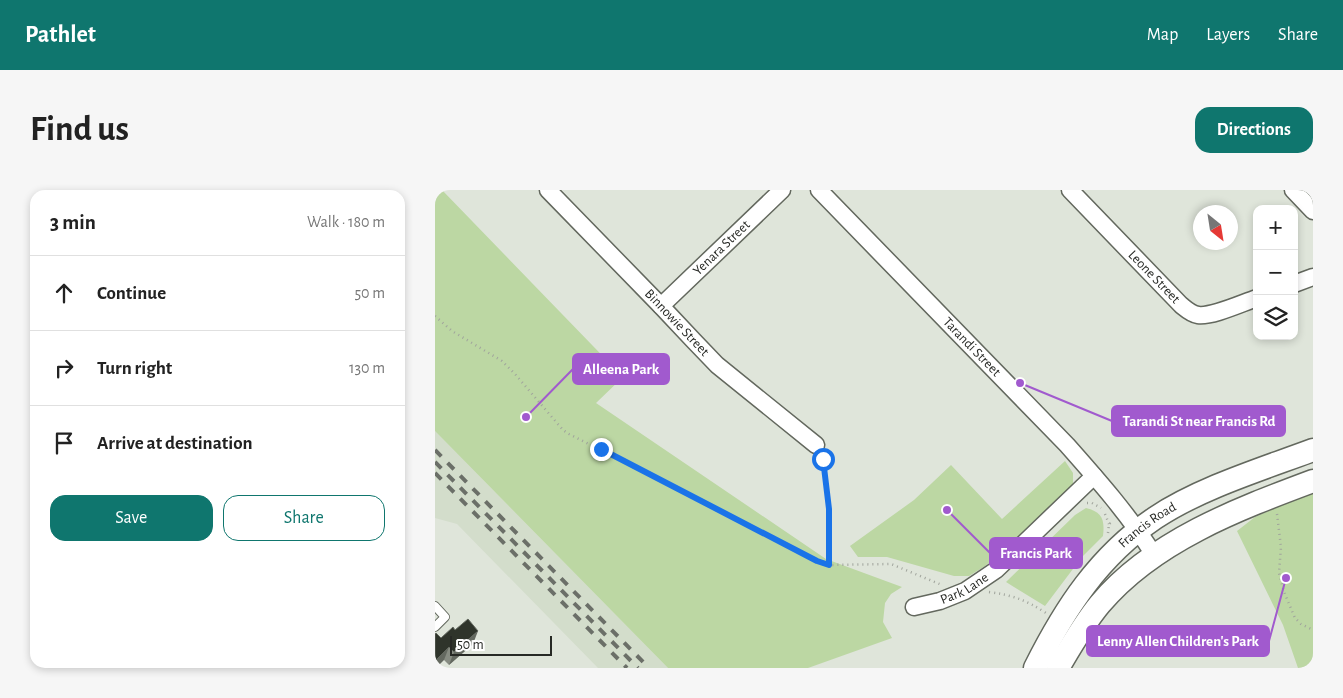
<!DOCTYPE html>
<meta charset="utf-8">
<style>
body{margin:0;font-family:"Alegreya Sans",sans-serif;background:#f6f6f6;color:#222}
.controls{position:absolute;right:15px;top:15px;display:grid;overflow:hidden;border-radius:10px;box-shadow:0 2px 8px #0003}
.controls button{width:45px;height:45px;display:grid;place-items:center;padding:0;border:0;border-bottom:1px solid #e0e0e0;background:#fff;color:#222;font:25px sans-serif}
.compass{position:absolute;left:758px;top:15px;width:45px;height:45px;border-radius:50%;background:#fff;box-shadow:0 2px 8px #0003;rotate:150deg}
.scale{position:absolute;left:15px;bottom:12px;width:102px;box-sizing:border-box;padding-left:5px;border:2px solid #272925;border-top:0;font-size:14px;line-height:18px;white-space:nowrap;color:#272925;-webkit-text-stroke:4px #fff;paint-order:stroke}
.stop{position:absolute;width:15px;height:15px;margin:-11px;border:4px solid #1a73e8;border-radius:50%;background:#fff}
.stop.end{background:#1a73e8;border-color:#fff;box-shadow:0 1px 5px #0008}
.list{margin:0;padding:0;list-style:none}
h2{display:flex;justify-content:space-between;align-items:center;height:65px;margin:0;padding:0 20px;font-size:21px}
h2 small{font-size:16px;font-weight:400;color:#767676}
.list li{display:grid;grid-template-columns:32px 1fr auto;gap:15px;align-items:center;box-sizing:border-box;height:75px;padding:0 20px;border-top:1px solid #e0e0e0}
.list b{display:block;font-size:19px;white-space:nowrap}
.list em{font-size:16px;font-style:normal;color:#767676}
.actions{display:flex;gap:10px;padding:15px 20px}
.actions a{flex:1;padding:11px 0;border:1px solid #0f766e;border-radius:15px;text-align:center;font-size:18px;color:#0f766e}
.actions .main{background:#0f766e;color:#fff}
.icon{flex:none;width:28px;height:28px;fill:none;stroke:currentColor;stroke-width:2;stroke-linecap:round;stroke-linejoin:round}
.map{position:relative;flex:none;width:878px;height:478px;overflow:hidden;border-radius:15px}
header{display:flex;align-items:center;gap:30px;box-sizing:border-box;height:70px;padding:0 25px;background:#0f766e;color:#fff}
header strong{font-size:24px}
nav{display:flex;gap:28px;margin-inline-start:auto;font-size:18px}
.intro{display:flex;align-items:center;justify-content:space-between;box-sizing:border-box;height:120px;padding:0 30px}
h1{margin:0;font-size:35px}
.button{padding:12px 22px;border-radius:15px;background:#0f766e;color:#fff;font-size:18px;font-weight:700}
main{display:flex;gap:30px;padding:0 30px}
aside{flex:1;background:#fff;border-radius:15px;box-shadow:0 2px 8px #0003}
.map>svg:first-child{display:block}
.built{fill:#d3ddcb}
.green{fill:#bcd7a3}
.lines{fill:none;stroke-linecap:round;stroke-linejoin:round}
.lane-casing{stroke:#63685e;stroke-width:10}
.street-casing{stroke:#63685e;stroke-width:19}
.secondary-casing{stroke:#63685e;stroke-width:25}
.path{stroke:#a0a49c;stroke-width:2.5;stroke-dasharray:1 4;stroke-linecap:butt}
.lane{stroke:#fff;stroke-width:8}
.street{stroke:#fff;stroke-width:16}
.secondary{stroke:#fff;stroke-width:22}
.rail{stroke:#6b6f68;stroke-width:4;stroke-dasharray:9 9;stroke-linecap:butt}
.wall{fill:#878c82}
.shaded-wall{fill:#646960}
.building{fill:#2f342b;stroke:#646960}
.route{stroke:#1a73e8;stroke-width:6}
.labels{text-anchor:middle;dominant-baseline:central;stroke-width:5;stroke-linejoin:round;paint-order:stroke}
.street-label{font-size:14px;fill:#272925;stroke:#fff}
.leader{fill:none;stroke:#a15ace;stroke-width:2}
.callout-dot{fill:#a15ace;stroke:#fff;stroke-width:2}
.callout{fill:#a15ace;stroke:#a15ace;stroke-width:2}
.callout-label{font-size:15px;text-anchor:middle;font-weight:bold;fill:#fff}
</style>
<header>
<strong>Pathlet</strong>
<nav><a>Map</a><a>Layers</a><a>Share</a></nav>
</header>
<div class="intro"><h1>Find us</h1><a class="button">Directions</a></div>
<main>
<aside>
<h2>3 min<small>Walk · 180 m</small></h2>
<ul class="list">
<li><svg class="icon" aria-label="ahead" viewBox="0 0 24 24"><path d="M12 20V5M6 11l6-6 6 6"/></svg><div><b>Continue</b></div><em>50 m</em></li>
<li><svg class="icon" aria-label="right" viewBox="0 0 24 24"><path d="M7 20v-9h11M14 6l5 5-5 5"/></svg><div><b>Turn right</b></div><em>130 m</em></li>
<li><svg class="icon" aria-label="arrive" viewBox="0 0 24 24"><path d="M6 21V4h12l-3 4 3 4H6"/></svg><div><b>Arrive at destination</b></div></li>
</ul>
<div class="actions"><a class="main">Save</a><a>Share</a></div>
</aside>
<div class="map">
<svg width="878" height="478" viewBox="0 0 878 478">
<rect width="100%" height="100%" fill="#dfe5da"/>
<polygon class="built" points="0,241 233,478 163,478 22,334 0,328"/>
<g class="green">
<polygon points="0,0 7,0 188,187 161,213 391,369 467,397 456,404 450,413 448,432 457,448 373,478 233,478 0,241"/>
<polygon points="630,271 638,283 638,294 569,360 550,376 534,386 519,386 452,367 423,367 415,356 479,310 516,275 567,329"/>
<polygon points="878,301 878,478 863,478 848,435 802,341 820,327"/>
<path d="M 651,318 C 667,322 670,329 668,346 L 647,367 L 610,416 L 571,392 L 640,325 Z"/>
</g>
<g class="lines">
<defs>
<polyline id="lane" points="0,416 10,427 0,437"/>
<g id="street">
<path id="s1" d="M 113,0 L 226,116 L 258,150 L 282,175 L 381,255"/>
<path id="s2" d="M 384,0 L 632,255 C 663,290 694,325 719,365"/>
<path id="s3" d="M 635,0 L 746,115 C 751,119 756,124 763,125 C 777,127 807,113 822,108"/>
<polyline points="858,0 878,21"/>
<polyline points="859,94 878,87"/>
<path id="s4" d="M 226,116 L 347,0"/>
<path id="s5" d="M 479,417 L 505,411 L 530,401 L 561,380 L 659,286"/>
</g>
<g id="secondary">
<path id="s6" d="M 600,478 C 630,418 664,366 720,328 C 765,298 827,279 878,260"/>
<path d="M 623,478 C 636,456 649,433 665,414 C 718,351 803,319 878,291"/>
</g>
</defs>
<use href="#lane" class="lane-casing"/>
<use href="#street" class="street-casing"/>
<use href="#secondary" class="secondary-casing"/>
<g class="path">
<polyline points="0,126 17,141 67,171 80,184 128,240 134,244 275,315 382,371 394,375 456,374 507,395"/>
<polyline points="387,267 394,319 394,375"/>
<polyline points="652,313 657,313 666,318"/>
<polyline points="670,324 674,334"/>
<polyline points="842,324 846,357 844,383 849,402 860,428 866,434 878,440"/>
<polyline points="673,343 674,334 679,331"/>
<path d="M 554,402 C 577,405 591,410 611,423"/>
</g>
<use href="#lane" class="lane"/>
<use href="#street" class="street"/>
<use href="#secondary" class="secondary"/>
<g class="rail">
<polyline points="0,260 214,478"/>
<polyline points="0,272 203,478"/>
<polyline points="0,283 192,478"/>
</g>
</g>
<polygon class="wall" points="20,440 38,454 14,475 9,470 6,448"/>
<g class="shaded-wall">
<polygon points="43,441 38,454 14,475 19,462"/>
<polygon points="14,457 9,470 1,478 0,478 0,471"/>
</g>
<polygon class="building" points="33,429 43,441 19,462 14,457 0,471 0,444 1,443 6,448 18,437 20,440"/>
<g class="lines">
<polyline class="route" points="166,259 382,371 394,375 394,319 388,269"/>
</g>
<g class="labels">
<g class="street-label">
<text stroke="none"><textPath href="#s4" startOffset="84">Yenara Street</textPath></text>
<text stroke="none"><textPath href="#s3" startOffset="121">Leone Street</textPath></text>
<text stroke="none"><textPath href="#s1" startOffset="185">Binnowie Street</textPath></text>
<text stroke="none"><textPath href="#s2" startOffset="219">Tarandi Street</textPath></text>
<text stroke="none"><textPath href="#s6" startOffset="184">Francis Road</textPath></text>
<text stroke="none"><textPath href="#s5" startOffset="54">Park Lane</textPath></text>
</g>
</g>
<path class="leader" d="M91 227L138 179M585 193L677 231M512 320L555 363M851 388L834 451"/>
<g class="callout-dot">
<circle cx="91" cy="227" r="5"/>
<circle cx="585" cy="193" r="5"/>
<circle cx="512" cy="320" r="5"/>
<circle cx="851" cy="388" r="5"/>
</g>
<g class="callout">
<rect x="138" y="164" width="96" height="30" rx="5"/>
<rect x="677" y="216" width="173" height="30" rx="5"/>
<rect x="555" y="348" width="92" height="30" rx="5"/>
<rect x="652" y="436" width="182" height="30" rx="5"/>
</g>
<g class="callout-label">
<text x="186" y="184">Alleena Park</text>
<text x="764" y="236">Tarandi St near Francis Rd</text>
<text x="601" y="368">Francis Park</text>
<text x="743" y="456">Lenny Allen Children's Park</text>
</g>
</svg>
<div class="controls">
<button>+</button>
<button>−</button>
<button><svg class="icon" aria-label="layers" viewBox="0 0 24 24"><path d="M12 4l9 5-9 5-9-5zM3 14l9 5 9-5"/></svg></button>
</div>
<svg class="compass" viewBox="-18 -18 36 36"><path d="M0-13l5 13h-10z" fill="#e53935"/><path d="M0 13l5-13h-10z" fill="#767676"/></svg>
<div class="scale">50 m</div>
<div class="stop" style="left:388px;top:269px"></div>
<div class="stop end" style="left:166px;top:259px"></div>
</div>
</main>
